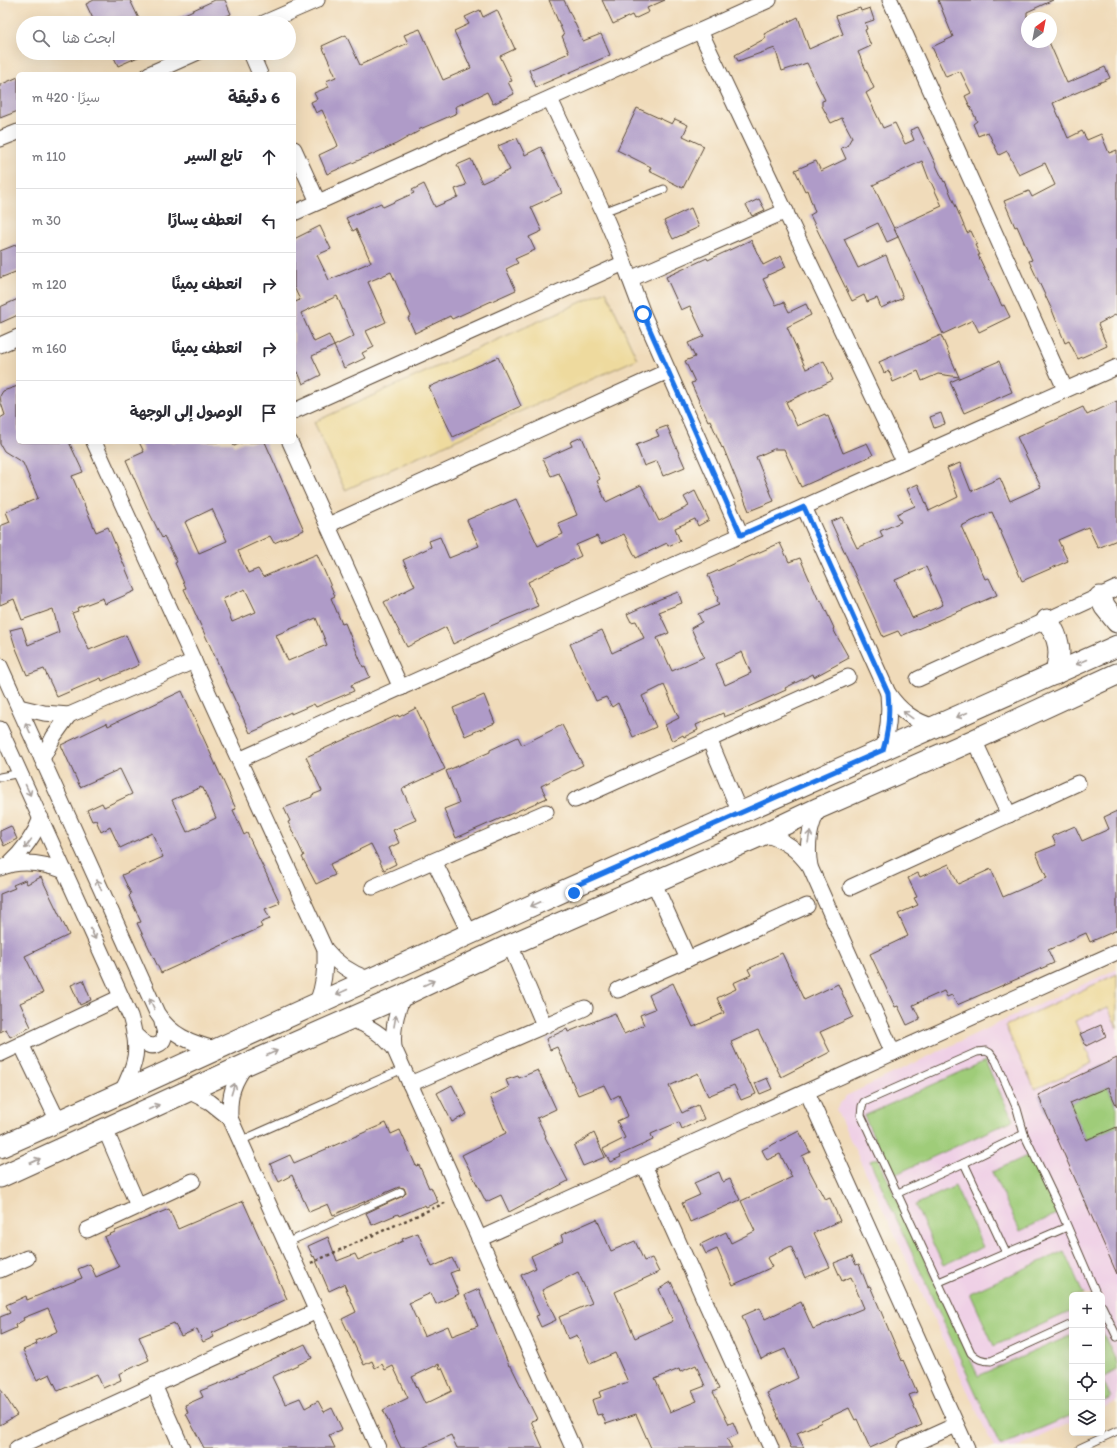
<!DOCTYPE html>
<html lang="ar">
<meta charset="utf-8">
<style>
body{margin:0;font-family:Itim,"Playpen Sans Arabic",sans-serif;background:#f2f2f3;color:#2b2b33;direction:rtl}
.controls{position:absolute;right:12px;bottom:12px;display:grid;overflow:hidden;border-radius:6px;box-shadow:0 4px 16px #0002}
.controls button{width:36px;height:36px;display:grid;place-items:center;padding:0;border:0;border-bottom:1px solid #e1e1e2;background:#fff;color:#2b2b33;font:20px sans-serif}
.compass{position:absolute;left:1021px;top:12px;width:36px;height:36px;border-radius:50%;background:#fff;box-shadow:0 4px 16px #0002;rotate:32deg}
.stop{position:absolute;width:12px;height:12px;margin:-9px;border:3px solid #1a73e8;border-radius:50%;background:#fff}
.stop.end{background:#1a73e8;border-color:#fff;box-shadow:0 1px 4px #0008}
.list{margin:0;padding:0;list-style:none}
h2{display:flex;justify-content:space-between;align-items:center;height:52px;margin:0;padding:0 16px;font-size:17px}
h2 small{font-size:13px;font-weight:400;color:#7c7c81}
.list li{display:grid;grid-template-columns:26px 1fr auto;gap:12px;align-items:center;box-sizing:border-box;height:64px;padding:0 16px;border-top:1px solid #e1e1e2}
.list b{display:block;font-size:15px;white-space:nowrap}
.list em{font-size:13px;font-style:normal;color:#7c7c81}
.icon{flex:none;width:22px;height:22px;fill:none;stroke:currentColor;stroke-width:2;stroke-linecap:round;stroke-linejoin:round}
.map{position:relative;flex:none;width:1117px;height:1448px;overflow:hidden;direction:ltr}
.search{position:absolute;background:#fff;box-shadow:0 4px 16px #0002;left:16px;top:16px;width:280px;height:44px;display:flex;align-items:center;gap:10px;box-sizing:border-box;padding:0 14px;border-radius:22px;color:#7c7c81;font-size:15px}
.panel{position:absolute;background:#fff;box-shadow:0 4px 16px #0002;left:16px;top:72px;width:280px;height:372px;border-radius:6px;direction:rtl}
.map>svg:first-child{display:block}
.built{fill:#efd0e6}
.green{fill:#9fcc79;stroke:#6d7b4c}
.sand{fill:#eeda9e;stroke:#94825e}
.building{fill:#af9bc8;fill-rule:evenodd}
.lines{fill:none;stroke-linecap:round;stroke-linejoin:round}
.service-casing{stroke:#564535;stroke-width:9}
.minor-casing{stroke:#564535;stroke-width:17}
.secondary-casing{stroke:#564535;stroke-width:23}
.path{stroke:#564535;stroke-width:2.5;stroke-dasharray:3 3;stroke-linecap:butt}
.service{stroke:#fff;stroke-width:7}
.minor{stroke:#fff;stroke-width:15}
.secondary{stroke:#fff;stroke-width:21}
.oneway{stroke:#a79f9a}
.route{stroke:#1a73e8;stroke-width:5}
</style>
<div class="map">
<svg width="1117" height="1448" viewBox="0 0 1117 1448">
<rect width="100%" height="100%" fill="#fbf7ec"/>
<filter id="ink" filterUnits="userSpaceOnUse"><feTurbulence type="fractalNoise" baseFrequency=".025" numOctaves="2"/><feDisplacementMap in="SourceGraphic" scale="8" xChannelSelector="R" yChannelSelector="G"/><feConvolveMatrix kernelMatrix="1 2 1 2 8 2 1 2 1" color-interpolation-filters="sRGB"/></filter>
<filter id="wash" filterUnits="userSpaceOnUse"><feTurbulence type="fractalNoise" baseFrequency=".012" numOctaves="4" result="noise"/><feDisplacementMap in="SourceGraphic" scale="16" xChannelSelector="R" yChannelSelector="G"/><feGaussianBlur stdDeviation="0.9" result="paint"/><feColorMatrix in="noise" values="0 0 0 0 0 0 0 0 0 0 0 0 0 0 0 0 0 1.4 0 .05"/><feComposite in="paint" operator="in"/></filter>
<g filter="url(#wash)">
<rect width="100%" height="100%" fill="#f0dbba"/>
<g class="built">
<polygon points="1117,969 1117,1363 1102,1331 1102,1295 1072,1295 1072,1335 978,1376 878,1158 1000,1446 1072,1415 1072,1422 1015,1448 994,1448 836,1109 846,1096 998,1023"/>
<polygon points="1117,1370 1117,1402 1102,1408 1102,1402 1111,1398 1102,1378"/>
</g>
<g class="green">
<polygon points="985,1061 1013,1120 892,1176 864,1116"/>
<polygon points="1108,1087 1117,1107 1117,1127 1086,1140 1070,1103"/>
<polygon points="1031,1154 1059,1213 1020,1231 992,1172"/>
<polygon points="878,1158 978,1376 1072,1335 1072,1415 1000,1446 870,1161"/>
<polygon points="955,1186 983,1247 943,1265 915,1205"/>
<polygon points="1064,1251 1084,1295 1072,1295 1072,1311 994,1346 970,1293"/>
<polygon points="1102,1331 1117,1363 1117,1370 1102,1378 1111,1398 1102,1402"/>
</g>
<g class="sand">
<polygon points="606,291 637,359 345,490 314,422"/>
<polygon points="1117,974 1117,1028 1108,1007 1075,1021 1092,1063 1035,1089 1005,1026"/>
</g>
<g id="blocks">
<g class="building">
<polygon points="94,0 130,0 141,23 95,23 86,4"/>
<polygon points="215,0 225,0 231,14 211,23 165,23"/>
<polygon points="549,0 564,0 583,41 601,34 610,55 536,87 529,70 569,53 562,36 564,35"/>
<polygon points="602,0 665,0 647,8 649,12 634,19 632,15 613,24"/>
<polygon points="938,0 1053,0 1027,12 1027,42 1049,42 1067,83 1105,67 1110,78 1053,103 1068,138 1082,131 1087,140 1101,134 1109,153 1117,150 1117,314 1098,324 1107,346 1078,359 1069,341 1065,343 1052,310 1029,261 1032,260 1017,226 1015,227 1004,201 1029,191 1032,197 1055,185 1045,163 1019,175 1007,151 999,155 988,132 978,136 973,124 977,121 965,96 971,93 960,71 946,77 932,47 953,37"/>
<polygon points="860,8 861,11 870,8 874,20 865,23 867,29 865,30 871,46 858,52 874,88 866,93 883,128 895,123 905,144 914,140 910,130 918,127 944,182 945,181 967,233 971,231 977,244 975,245 980,255 978,255 1002,306 1004,305 1010,317 979,332 973,320 943,334 894,228 942,206 931,182 930,182 922,161 873,185 898,237 887,242 878,223 844,239 858,268 886,255 903,298 881,308 877,298 867,302 864,295 852,301 810,215 815,212 807,190 805,191 795,170 816,161 821,171 846,159 841,148 847,146 852,137 842,118 831,123 822,106 822,101 825,100 807,63 782,71 775,48 738,61 735,55 766,38 764,34 798,17 809,49 843,34 836,16"/>
<polygon points="480,10 483,17 497,10 515,49 500,56 512,81 508,82 514,94 493,104 487,92 455,107 457,113 418,130 419,131 396,144 327,174 319,155 338,146 337,143 322,110 316,113 311,102 317,99 314,93 329,87 326,81 336,77 322,46 346,35 360,65 408,43 404,35 420,29 443,80 471,68 454,31 469,24 465,17"/>
<polygon points="112,53 147,53 118,66"/>
<polygon points="18,77 18,111 0,118 0,85"/>
<polygon points="637,108 672,124 675,119 688,125 683,136 704,146 683,188 649,171 651,167 617,150"/>
<path d="M 517,138 L 525,155 L 541,147 L 562,193 L 531,207 L 542,231 L 529,237 L 535,250 L 515,259 L 518,263 L 506,269 L 516,290 L 452,319 L 450,316 L 415,333 L 408,318 L 411,316 L 391,272 L 368,282 L 386,322 L 366,331 L 374,347 L 362,353 L 365,358 L 344,368 L 334,346 L 312,356 L 321,375 L 303,384 L 298,372 L 294,374 L 294,299 L 295,302 L 300,300 L 294,287 L 294,239 L 320,226 L 331,249 L 317,255 L 329,280 L 371,262 L 356,229 L 353,231 L 346,218 L 381,203 L 383,207 L 414,193 L 412,190 L 424,184 L 435,207 L 458,197 L 455,189 L 466,185 L 457,165 L 471,159 L 482,183 L 510,170 L 498,146 ZM 337,296 L 354,336 L 334,346 L 329,335 L 314,342 L 301,313 Z"/>
<polygon points="759,199 765,210 752,216 746,205"/>
<polygon points="691,208 699,227 673,239 664,221"/>
<polygon points="751,240 763,265 781,256 786,267 768,275 768,277 763,279 776,305 784,302 789,312 806,304 811,315 787,327 806,369 824,361 833,380 786,402 797,426 825,414 826,417 828,416 843,453 867,443 873,455 801,487 784,449 774,449 756,457 774,501 749,511 723,447 722,448 710,420 708,421 691,383 695,382 685,361 695,357 688,343 704,336 690,306 681,310 666,277 707,258 708,260"/>
<polygon points="18,244 18,271 0,278 0,251"/>
<polygon points="18,299 18,315 0,323 0,307"/>
<polygon points="941,335 959,377 938,374 922,381 918,371 893,382 889,371 884,373 879,362"/>
<polygon points="498,357 521,406 453,437 429,387"/>
<polygon points="999,361 1012,392 964,413 950,382"/>
<polygon points="18,386 18,442 69,442 83,472 72,476 96,532 108,527 135,591 105,604 103,598 77,608 78,611 72,613 89,650 126,635 139,665 102,681 101,678 57,697 44,669 27,675 15,646 10,630 22,627 28,645 59,632 53,609 22,620 14,599 0,605 0,526 10,522 6,512 38,498 23,463 4,451 0,444 0,418 5,415 1,403 0,396 3,391"/>
<path d="M 1117,401 L 1117,540 L 1098,548 L 1088,527 L 1058,540 L 1068,561 L 1022,581 L 992,512 L 961,526 L 985,579 L 989,578 L 997,595 L 901,636 L 898,631 L 883,637 L 831,522 L 842,517 L 857,548 L 883,537 L 880,531 L 901,522 L 897,514 L 915,506 L 907,489 L 918,484 L 929,511 L 958,497 L 947,468 L 960,463 L 971,491 L 1000,478 L 1010,501 L 1041,487 L 1017,437 L 1083,407 L 1087,415 ZM 926,567 L 943,605 L 912,618 L 895,580 Z"/>
<polygon points="941,413 945,424 934,428 930,417"/>
<polygon points="667,426 685,467 663,476 657,461 644,466 636,445 659,436 656,430"/>
<polygon points="582,437 600,479 597,481 606,502 641,485 659,521 689,506 684,497 695,491 709,520 698,526 695,519 675,528 680,541 668,546 667,543 636,558 624,534 601,544 597,536 576,545 581,556 528,582 538,606 486,628 453,644 446,627 407,647 384,602 415,586 403,560 431,547 429,541 440,537 449,558 479,546 467,520 516,499 538,546 563,534 558,523 577,515 559,473 551,476 543,459 572,446 570,442"/>
<path d="M 139,442 L 232,442 L 234,446 L 243,442 L 265,442 L 304,530 L 274,543 L 270,536 L 238,551 L 248,573 L 258,569 L 263,577 L 317,554 L 335,596 L 331,598 L 342,624 L 345,623 L 363,667 L 365,666 L 370,677 L 351,685 L 354,691 L 316,707 L 314,704 L 291,714 L 291,712 L 264,725 L 264,727 L 250,733 L 184,589 L 186,588 L 175,563 L 177,562 L 164,536 L 162,538 L 149,512 L 126,460 L 144,452 ZM 212,509 L 227,541 L 199,553 L 185,522 ZM 245,589 L 256,612 L 232,622 L 223,599 ZM 316,618 L 327,645 L 288,661 L 276,635 Z"/>
<path d="M 780,543 L 789,562 L 800,558 L 819,601 L 821,600 L 834,628 L 833,629 L 849,658 L 814,677 L 813,674 L 785,688 L 786,690 L 737,712 L 724,717 L 723,713 L 696,725 L 698,730 L 684,737 L 683,735 L 672,741 L 665,725 L 679,718 L 664,685 L 642,696 L 656,727 L 633,737 L 618,703 L 612,707 L 606,697 L 596,701 L 570,644 L 602,630 L 612,653 L 644,638 L 636,621 L 631,622 L 627,614 L 660,599 L 678,592 L 682,603 L 659,612 L 669,633 L 657,638 L 672,671 L 704,657 L 691,628 L 702,622 L 698,614 L 719,605 L 717,600 L 718,599 L 708,575 ZM 742,652 L 751,673 L 725,685 L 716,664 Z"/>
<path d="M 182,691 L 236,809 L 233,810 L 244,835 L 247,833 L 280,903 L 265,909 L 270,919 L 260,923 L 262,927 L 161,973 L 137,923 L 141,922 L 129,896 L 131,894 L 122,875 L 163,857 L 152,833 L 120,848 L 110,827 L 101,832 L 96,820 L 92,821 L 87,810 L 102,803 L 104,807 L 132,794 L 120,769 L 80,787 L 61,745 L 107,723 L 108,726 ZM 201,787 L 201,788 L 203,788 L 216,818 L 187,832 L 172,800 Z"/>
<polygon points="484,695 495,723 465,736 453,708"/>
<polygon points="416,708 445,769 402,789 416,820 393,830 399,843 389,848 396,864 384,870 371,844 330,864 335,875 316,884 302,857 304,856 288,822 290,821 284,808 312,797 312,795 322,791 306,757 398,715 399,717"/>
<polygon points="562,725 583,765 541,786 547,798 456,838 444,809 459,803 446,771 490,752 490,750 518,737 522,745"/>
<polygon points="1117,811 1117,930 1090,942 1086,933 1048,950 1054,963 957,1005 952,995 947,997 944,991 913,1005 920,1019 907,1025 898,1006 895,1007 870,954 908,936 898,914 918,905 914,898 917,897 908,878 918,873 920,877 949,864 958,884 991,869 1003,897 1047,878 1036,853 1056,845 1052,836 1075,826 1082,841 1109,829 1104,817"/>
<polygon points="11,826 17,839 4,846 0,837 0,831"/>
<polygon points="41,877 69,935 25,956 43,993 20,1003 31,1027 10,1037 6,1029 0,1032 0,894 15,888 13,885 25,880 27,884"/>
<polygon points="782,953 804,1000 838,984 853,1017 820,1032 830,1052 781,1077 758,1030 731,1042 750,1084 751,1083 756,1094 741,1100 734,1085 708,1096 698,1073 669,1086 682,1113 698,1105 704,1119 682,1129 679,1122 651,1134 653,1140 620,1155 621,1157 610,1162 603,1149 625,1138 617,1121 628,1116 619,1095 611,1099 604,1085 578,1095 557,1047 550,1050 546,1039 567,1029 568,1032 615,1013 624,1034 644,1025 640,1015 655,1009 649,995 673,983 693,1027 724,1013 717,998 736,989 733,983 751,975 748,969"/>
<polygon points="83,980 91,1000 80,1005 71,985"/>
<polygon points="1101,1025 1106,1036 1086,1046 1080,1034"/>
<polygon points="1117,1058 1117,1107 1108,1087 1070,1103 1086,1140 1117,1127 1117,1274 1038,1095"/>
<polygon points="538,1070 556,1109 537,1118 546,1136 545,1137 568,1181 509,1212 501,1195 486,1202 462,1155 506,1133 490,1096 509,1087 506,1080 518,1076 519,1078"/>
<polygon points="767,1078 772,1089 760,1094 755,1083"/>
<polygon points="452,1085 467,1114 452,1122 437,1093"/>
<polygon points="386,1123 391,1134 400,1130 416,1166 419,1165 429,1188 431,1187 438,1202 426,1207 425,1205 399,1216 398,1214 372,1225 366,1213 403,1196 406,1193 404,1188 399,1187 333,1215 328,1204 309,1212 292,1175 279,1182 270,1164 290,1155 294,1163"/>
<polygon points="799,1131 810,1152 802,1156 825,1200 830,1198 840,1221 814,1233 830,1267 805,1278 791,1246 767,1258 772,1267 733,1285 717,1249 706,1254 701,1244 726,1232 731,1243 755,1231 741,1201 792,1177 780,1154 767,1160 762,1150"/>
<polygon points="594,1133 605,1157 583,1166 574,1146"/>
<polygon points="719,1172 723,1182 730,1179 740,1200 690,1222 682,1203 700,1195 694,1183"/>
<polygon points="243,1201 287,1299 212,1333 214,1337 203,1342 197,1329 181,1336 174,1323 139,1337 149,1360 119,1374 121,1380 103,1388 97,1374 58,1391 50,1374 37,1380 23,1350 37,1344 36,1341 58,1331 48,1308 23,1318 24,1320 15,1325 16,1328 0,1335 0,1317 10,1313 6,1305 26,1296 27,1300 82,1278 78,1269 90,1264 96,1277 119,1267 104,1237 115,1232 115,1231 169,1209 178,1229"/>
<path d="M 597,1219 L 611,1251 L 635,1241 L 644,1261 L 652,1258 L 659,1272 L 615,1292 L 635,1338 L 673,1321 L 659,1289 L 671,1282 L 719,1389 L 713,1392 L 729,1424 L 733,1422 L 738,1434 L 727,1439 L 732,1448 L 651,1448 L 636,1414 L 606,1424 L 602,1414 L 597,1415 L 592,1400 L 601,1397 L 599,1392 L 628,1382 L 615,1353 L 590,1364 L 577,1335 L 568,1339 L 559,1317 L 592,1303 L 578,1272 L 542,1290 L 556,1320 L 541,1327 L 536,1316 L 539,1315 L 521,1275 L 536,1268 L 531,1256 L 563,1241 L 561,1235 ZM 696,1365 L 705,1386 L 692,1391 L 697,1401 L 670,1412 L 655,1379 L 679,1369 L 680,1372 Z"/>
<path d="M 418,1233 L 432,1267 L 452,1258 L 458,1270 L 450,1273 L 459,1294 L 436,1304 L 431,1293 L 409,1303 L 424,1336 L 448,1326 L 452,1336 L 478,1326 L 465,1295 L 479,1289 L 509,1366 L 511,1366 L 537,1419 L 531,1421 L 543,1448 L 457,1448 L 451,1435 L 422,1448 L 401,1448 L 383,1410 L 408,1398 L 393,1366 L 385,1370 L 382,1364 L 375,1368 L 372,1361 L 364,1365 L 342,1319 L 356,1312 L 344,1284 L 329,1291 L 314,1256 L 313,1257 L 308,1246 L 328,1237 L 337,1261 L 355,1254 L 358,1260 L 403,1241 L 402,1239 ZM 439,1364 L 440,1369 L 442,1368 L 452,1391 L 425,1404 L 412,1377 Z"/>
<polygon points="852,1256 856,1265 859,1264 868,1287 870,1286 897,1349 902,1361 903,1360 917,1392 909,1395 922,1425 870,1448 857,1419 855,1420 849,1408 821,1421 822,1422 797,1433 804,1448 791,1448 777,1415 778,1415 767,1393 798,1378 785,1349 761,1359 742,1316 760,1308 765,1319 801,1302 813,1329 864,1308 851,1277 842,1281 834,1263"/>
<polygon points="305,1344 312,1358 272,1377 285,1404 300,1398 305,1408 318,1401 324,1412 332,1408 342,1429 329,1435 335,1448 204,1448 186,1414 188,1413 185,1405 203,1397 200,1391 225,1381"/>
<polygon points="0,1388 17,1415 0,1425"/>
</g>
</g>
</g>
<g filter="url(#ink)">
<use href="#blocks" fill-opacity="0" stroke="#564535" stroke-width="1"/>
<g class="lines">
<defs>
<g id="service">
<polyline points="603,212 664,189"/>
<polyline points="0,777 21,773"/>
<polyline points="240,1141 403,1069"/>
<polyline points="964,1163 1006,1253"/>
<polyline points="898,1193 964,1163 1024,1134"/>
<polyline points="286,1243 401,1192"/>
<polyline points="939,1282 1067,1227"/>
<polyline points="1102,1306 1117,1337"/>
<path d="M 1072,1324 L 991,1361 C 982,1361 977,1359 971,1353 L 861,1115 L 862,1106 L 864,1102 L 977,1052 L 986,1051 L 990,1053 L 996,1061 L 1017,1109 L 1024,1134 L 1059,1207 L 1097,1295"/>
<polyline points="1080,1448 1117,1431"/>
</g>
<g id="minor">
<polyline points="890,0 1065,389"/>
<polyline points="264,23 317,0"/>
<polyline points="700,31 904,462"/>
<polyline points="251,53 260,74"/>
<polyline points="149,74 196,53"/>
<polyline points="550,99 603,212 618,247 643,314 741,535"/>
<polyline points="0,139 18,132"/>
<polyline points="294,149 318,202"/>
<polyline points="294,213 769,0"/>
<polyline points="630,279 786,211"/>
<polyline points="0,345 18,337"/>
<polyline points="294,411 624,263"/>
<path d="M 94,442 L 325,949 C 337,964 351,973 368,979"/>
<polyline points="290,442 401,688"/>
<path d="M 804,507 L 888,693 C 900,711 914,721 935,727"/>
<polyline points="328,525 668,371"/>
<path d="M 0,666 L 157,1013 C 170,1035 191,1043 215,1049"/>
<polyline points="918,679 1117,588"/>
<polyline points="19,707 44,713 69,715 194,661"/>
<path d="M 0,729 L 130,1016 C 140,1049 137,1063 121,1093"/>
<polyline points="709,739 740,813"/>
<polyline points="974,740 1009,815"/>
<path d="M 883,750 C 889,730 890,713 888,693"/>
<polyline points="42,759 54,736 69,715"/>
<polyline points="239,760 904,462 1117,367"/>
<polyline points="575,800 848,677"/>
<path d="M 764,834 C 786,841 797,849 810,867 L 893,1053"/>
<polyline points="434,861 470,934"/>
<path d="M 8,865 C 23,851 34,837 41,818"/>
<path d="M 810,866 C 806,845 809,827 819,808"/>
<path d="M 0,868 C 21,859 44,863 65,871"/>
<polyline points="654,883 688,959"/>
<polyline points="373,887 546,812"/>
<polyline points="851,887 1078,783"/>
<polyline points="510,945 544,1025"/>
<polyline points="618,990 807,906"/>
<path d="M 317,1003 C 324,985 326,969 325,949"/>
<path d="M 350,1019 C 368,1025 382,1034 394,1048 L 573,1448"/>
<path d="M 134,1034 C 138,1037 142,1042 146,1044 C 153,1048 162,1045 164,1038 C 166,1033 163,1027 162,1022"/>
<polyline points="21,1044 58,1121"/>
<path d="M 394,1048 C 392,1029 396,1012 404,995"/>
<polyline points="0,1054 121,997"/>
<path d="M 247,1064 C 233,1082 229,1095 230,1118 L 378,1448"/>
<polyline points="410,1084 585,1008"/>
<polyline points="188,1091 210,1102 230,1118"/>
<polyline points="807,1092 967,1448"/>
<polyline points="105,1129 138,1206"/>
<polyline points="644,1165 771,1448"/>
<polyline points="87,1230 193,1181"/>
<polyline points="479,1239 1117,952"/>
<polyline points="0,1270 27,1258"/>
<polyline points="154,1385 182,1448"/>
<polyline points="17,1448 317,1311"/>
<polyline points="905,1448 956,1425"/>
</g>
<g id="secondary">
<polyline points="1100,597 1105,607 1117,622"/>
<path d="M 1047,620 C 1060,639 1062,653 1055,674"/>
<polyline points="0,1147 88,1108 568,889 1117,646"/>
<polyline points="0,1177 247,1064 404,995 510,945 764,834 819,808 974,740 1117,674"/>
</g>
</defs>
<use href="#service" class="service-casing"/>
<use href="#minor" class="minor-casing"/>
<use href="#secondary" class="secondary-casing"/>
<polyline class="path" points="311,1263 447,1202"/>
<use href="#service" class="service"/>
<use href="#minor" class="minor"/>
<use href="#secondary" class="secondary"/>
</g>
<defs><path id="oneway-shaft" d="M-6 0H5M1.5-3L5.5 0L1.5 3" fill="none" stroke-width="1.6" stroke-linecap="round" stroke-linejoin="round"/></defs>
<g class="oneway">
<use href="#oneway-shaft" transform="translate(1081 662) rotate(156)"/>
<use href="#oneway-shaft" transform="translate(908 715) rotate(-144)"/>
<use href="#oneway-shaft" transform="translate(962 715) rotate(156)"/>
<use href="#oneway-shaft" transform="translate(28 728) rotate(-114)"/>
<use href="#oneway-shaft" transform="translate(28 790) rotate(65)"/>
<use href="#oneway-shaft" transform="translate(809 837) rotate(-81)"/>
<use href="#oneway-shaft" transform="translate(28 844) rotate(125)"/>
<use href="#oneway-shaft" transform="translate(99 885) rotate(-114)"/>
<use href="#oneway-shaft" transform="translate(536 904) rotate(156)"/>
<use href="#oneway-shaft" transform="translate(93 934) rotate(66)"/>
<use href="#oneway-shaft" transform="translate(429 983) rotate(-25)"/>
<use href="#oneway-shaft" transform="translate(342 992) rotate(155)"/>
<use href="#oneway-shaft" transform="translate(152 1004) rotate(-115)"/>
<use href="#oneway-shaft" transform="translate(395 1021) rotate(-80)"/>
<use href="#oneway-shaft" transform="translate(272 1053) rotate(-24)"/>
<use href="#oneway-shaft" transform="translate(233 1089) rotate(-73)"/>
<use href="#oneway-shaft" transform="translate(154 1107) rotate(-25)"/>
<use href="#oneway-shaft" transform="translate(35 1161) rotate(-25)"/>
</g>
</g>
<g class="lines" filter="url(#ink)">
<path class="route" d="M 574,893 L 568,889 L 883,750 C 889,730 890,713 888,693 L 804,507 L 741,535 L 643,314"/>
</g>
</svg>
<div class="controls">
<button>+</button>
<button>−</button>
<button><svg class="icon" aria-label="locate" viewBox="0 0 24 24"><circle cx="12" cy="12" r="6"/><path d="M12 2v4M12 18v4M2 12h4M18 12h4"/></svg></button>
<button><svg class="icon" aria-label="layers" viewBox="0 0 24 24"><path d="M12 4l9 5-9 5-9-5zM3 14l9 5 9-5"/></svg></button>
</div>
<svg class="compass" viewBox="-18 -18 36 36"><path d="M0-13l5 13h-10z" fill="#e53935"/><path d="M0 13l5-13h-10z" fill="#7c7c81"/></svg>
<div class="stop" style="left:643px;top:314px"></div>
<div class="stop end" style="left:574px;top:893px"></div>
<div class="search"><svg class="icon" aria-label="search" viewBox="0 0 24 24"><circle cx="10" cy="10" r="6"/><path d="M15 15l6 6"/></svg>ابحث هنا</div>
<section class="panel">
<h2>6 دقيقة<small>سيرًا · 420 m</small></h2>
<ul class="list">
<li><svg class="icon" aria-label="ahead" viewBox="0 0 24 24"><path d="M12 20V5M6 11l6-6 6 6"/></svg><div><b>تابع السير</b></div><em>110 m</em></li>
<li><svg class="icon" aria-label="left" viewBox="0 0 24 24"><path d="M17 20v-9H6M10 6l-5 5 5 5"/></svg><div><b>انعطف يسارًا</b></div><em>30 m</em></li>
<li><svg class="icon" aria-label="right" viewBox="0 0 24 24"><path d="M7 20v-9h11M14 6l5 5-5 5"/></svg><div><b>انعطف يمينًا</b></div><em>120 m</em></li>
<li><svg class="icon" aria-label="right" viewBox="0 0 24 24"><path d="M7 20v-9h11M14 6l5 5-5 5"/></svg><div><b>انعطف يمينًا</b></div><em>160 m</em></li>
<li><svg class="icon" aria-label="arrive" viewBox="0 0 24 24"><path d="M6 21V4h12l-3 4 3 4H6"/></svg><div><b>الوصول إلى الوجهة</b></div></li>
</ul>
</section>
</div>
